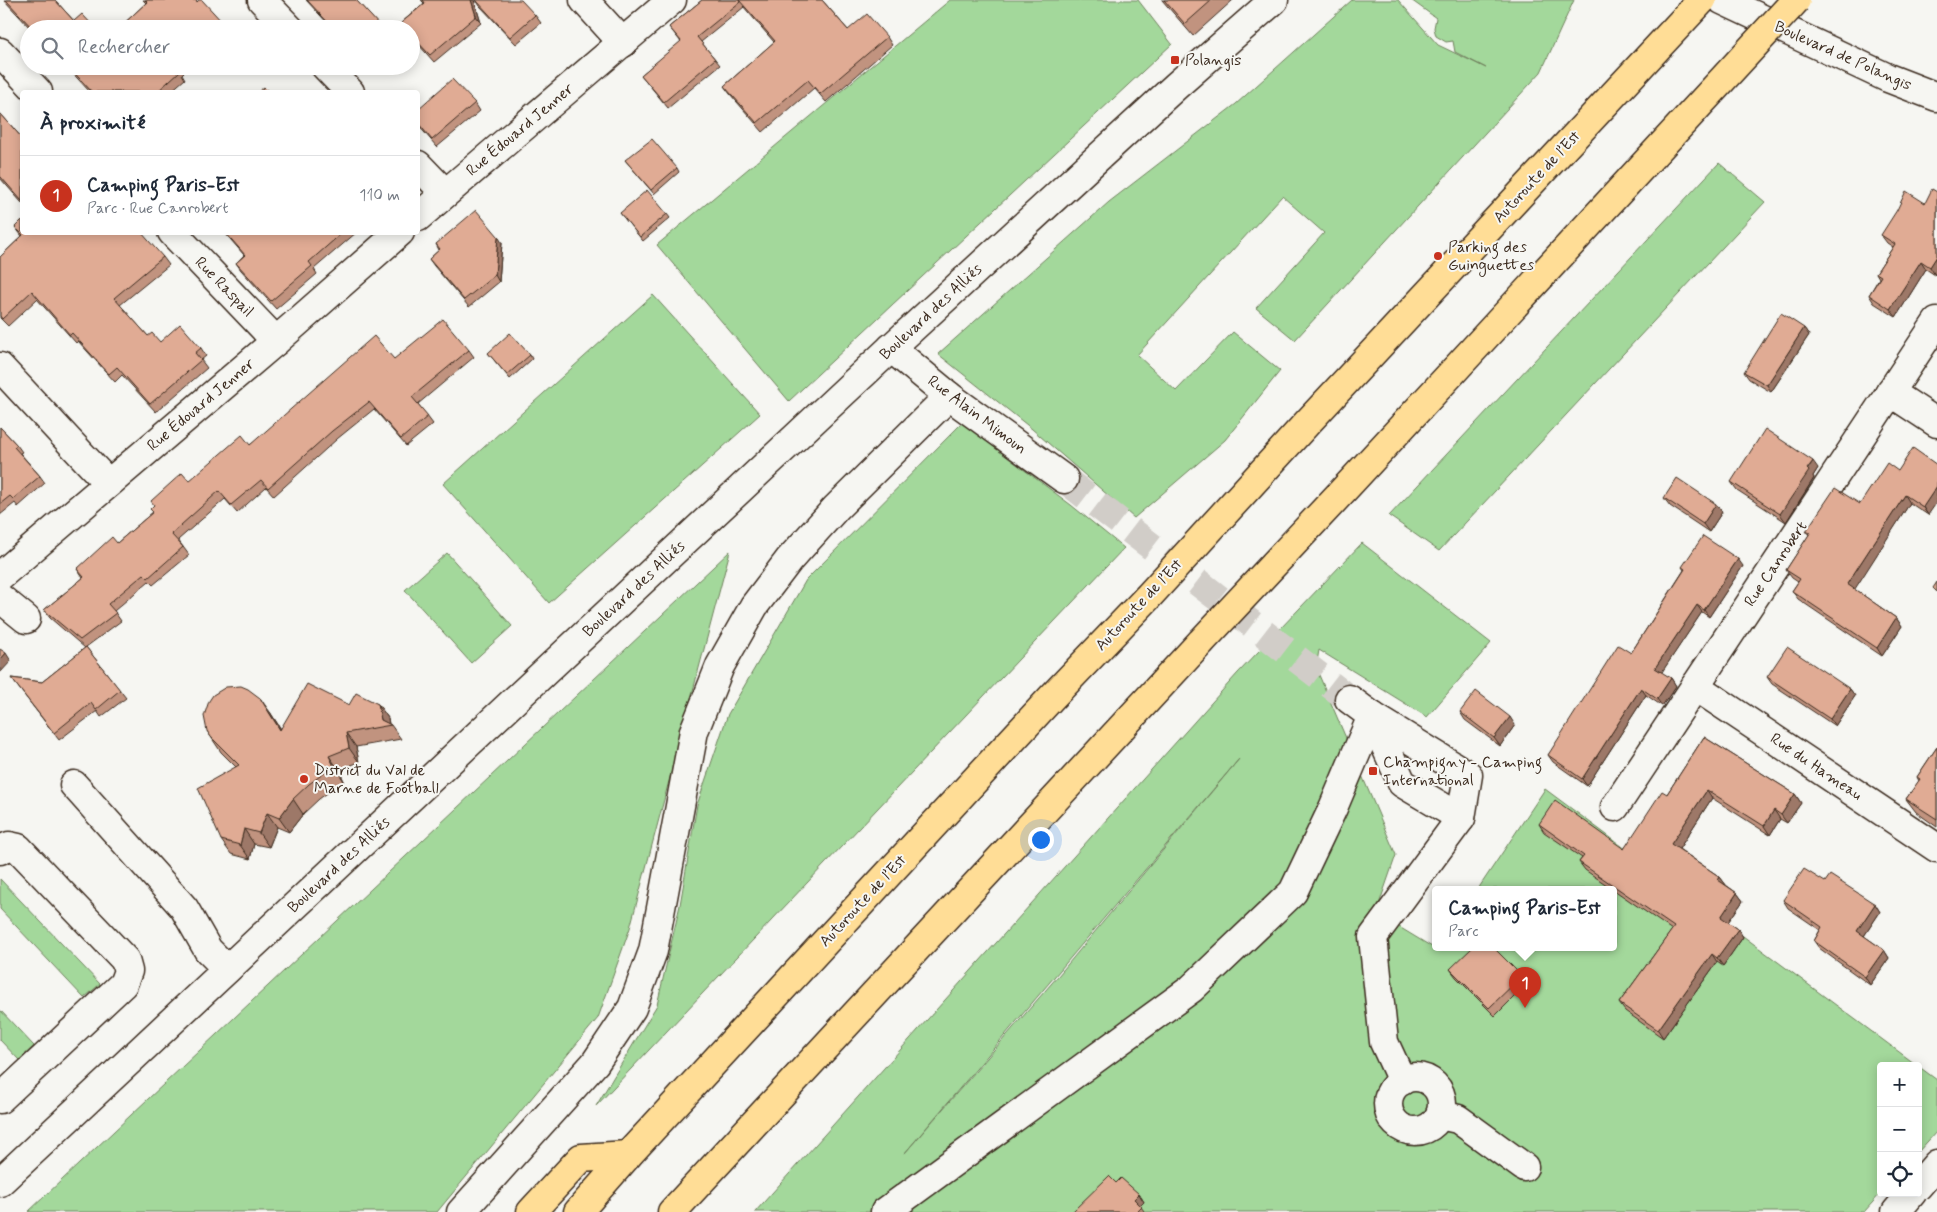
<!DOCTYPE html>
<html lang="fr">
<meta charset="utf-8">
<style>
body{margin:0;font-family:Mynerve,sans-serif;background:#f6f6f7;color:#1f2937}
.controls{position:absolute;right:15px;bottom:15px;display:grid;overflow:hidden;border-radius:5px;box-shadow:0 2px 12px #0003}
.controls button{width:45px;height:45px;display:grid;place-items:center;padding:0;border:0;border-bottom:1px solid #e0e1e3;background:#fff;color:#1f2937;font:25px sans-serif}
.you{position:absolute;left:1040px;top:839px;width:18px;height:18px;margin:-12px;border:4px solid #fff;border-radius:50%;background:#1a73e8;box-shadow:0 0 0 8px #1a73e833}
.badge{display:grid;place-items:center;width:32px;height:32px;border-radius:50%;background:#c8321e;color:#fff;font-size:16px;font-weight:700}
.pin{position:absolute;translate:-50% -41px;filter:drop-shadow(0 1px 2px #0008)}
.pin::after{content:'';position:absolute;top:26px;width:18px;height:15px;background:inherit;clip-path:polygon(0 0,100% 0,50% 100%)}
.popup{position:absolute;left:1432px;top:886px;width:185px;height:65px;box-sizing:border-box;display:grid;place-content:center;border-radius:5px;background:#fff;filter:drop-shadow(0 1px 4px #0005);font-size:16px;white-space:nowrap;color:#747a83}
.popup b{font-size:19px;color:#1f2937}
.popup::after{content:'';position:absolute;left:50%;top:100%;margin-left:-10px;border:10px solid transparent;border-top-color:#fff}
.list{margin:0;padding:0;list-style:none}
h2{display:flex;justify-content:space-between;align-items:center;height:65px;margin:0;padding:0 20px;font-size:21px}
h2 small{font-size:16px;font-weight:400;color:#747a83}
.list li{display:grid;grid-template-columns:32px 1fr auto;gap:15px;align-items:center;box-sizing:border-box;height:80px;padding:0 20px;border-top:1px solid #e0e1e3}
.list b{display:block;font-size:19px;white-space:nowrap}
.list p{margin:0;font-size:16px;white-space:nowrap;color:#747a83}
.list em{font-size:16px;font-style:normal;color:#747a83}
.icon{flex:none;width:28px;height:28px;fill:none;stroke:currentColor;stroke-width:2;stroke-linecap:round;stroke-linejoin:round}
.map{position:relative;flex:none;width:1937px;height:1212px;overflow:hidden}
.search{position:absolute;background:#fff;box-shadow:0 2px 12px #0003;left:20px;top:20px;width:400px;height:55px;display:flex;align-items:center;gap:12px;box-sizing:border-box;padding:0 18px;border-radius:28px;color:#747a83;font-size:19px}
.panel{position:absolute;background:#fff;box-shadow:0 2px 12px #0003;left:20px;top:90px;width:400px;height:145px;border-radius:5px}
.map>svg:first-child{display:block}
.green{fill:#a3d89b;stroke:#6f815c;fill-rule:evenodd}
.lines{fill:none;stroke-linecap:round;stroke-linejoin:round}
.minor-tunnel{stroke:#d1cdc8;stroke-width:28;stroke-dasharray:28 14;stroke-linecap:butt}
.minor-casing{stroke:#3b2a1e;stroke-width:31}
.highway-casing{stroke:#3b2a1e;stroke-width:31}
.minor{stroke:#f6f6f2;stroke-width:28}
.highway{stroke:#ffdd96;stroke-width:28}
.highway-bridge-casing{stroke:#3b2a1e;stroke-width:31;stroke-linecap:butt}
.highway-bridge{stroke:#ffdd96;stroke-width:28}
.wall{fill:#c1937f;stroke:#3b2a1e}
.shaded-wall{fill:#9d7868;stroke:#3b2a1e}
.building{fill:#e0ab94;stroke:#3b2a1e}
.poi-dot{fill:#c8321e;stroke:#f6f6f2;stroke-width:2}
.labels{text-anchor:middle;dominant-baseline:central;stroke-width:4;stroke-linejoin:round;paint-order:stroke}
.street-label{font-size:16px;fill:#3b2a1e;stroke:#f6f6f2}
.poi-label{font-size:16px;fill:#3b2a1e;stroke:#f6f6f2;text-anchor:start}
</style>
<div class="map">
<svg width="1937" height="1212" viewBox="0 0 1937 1212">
<rect width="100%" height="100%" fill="#f6f6f2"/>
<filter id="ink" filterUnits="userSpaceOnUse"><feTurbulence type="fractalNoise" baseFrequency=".02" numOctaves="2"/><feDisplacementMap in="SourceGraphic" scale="10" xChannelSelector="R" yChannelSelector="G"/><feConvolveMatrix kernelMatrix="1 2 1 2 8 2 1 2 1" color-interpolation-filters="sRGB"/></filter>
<g filter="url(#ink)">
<g class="green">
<polygon points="950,0 1138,0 1172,44 789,401 657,245"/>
<polygon points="1352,0 1398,0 1438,45 1486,68 1455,52 1453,41 1446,42 1436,36 1434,28 1436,18 1411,0 1574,0 1541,72 1295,340 1256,308 1324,233 1282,196 1137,355 1176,391 1233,332 1280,371 1225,440 1134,518 1032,429 938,354 1109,202 1236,104"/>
<polygon points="1719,163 1765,202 1439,551 1389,516"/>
<polygon points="653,295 760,414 549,603 443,484"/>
<polygon points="962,423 1071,505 1124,548 596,1106 657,1005 680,905 697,805 728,714 806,580"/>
<path d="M 1362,543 L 1491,643 L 1427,717 L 1319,650 L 1316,668 L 1396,855 L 1376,913 L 1437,950 L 1439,947 L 1614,947 L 1614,889 L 1478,889 L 1545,789 L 1918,1066 L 1881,1066 L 1881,1193 L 1864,1212 L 755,1212 L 1238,673 ZM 1239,759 L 1058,976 L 904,1154 Z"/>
<polygon points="730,551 630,928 598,1018 437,1212 28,1212"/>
<polygon points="447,553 512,626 471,663 405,590"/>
<polygon points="0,879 100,984 84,998 0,909"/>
<polygon points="0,1010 34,1046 19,1060 0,1040"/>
<polygon points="1918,1066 1937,1080 1937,1131 1918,1152"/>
</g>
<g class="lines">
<polyline class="minor-tunnel" points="1064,479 1349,699"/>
<defs>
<g id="minor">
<polyline points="262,0 290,29"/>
<polyline points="584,0 623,43"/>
<polyline points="1722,0 1888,78 1937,97"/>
<polyline points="0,52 38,92"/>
<polyline points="325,66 350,92"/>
<polyline points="418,165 445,193"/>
<polyline points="418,217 672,0"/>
<polyline points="172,232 276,341"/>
<polyline points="891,348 949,396 1064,479"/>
<polyline points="0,367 108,483"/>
<polyline points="1890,392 1937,423"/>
<polyline points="0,576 276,341 400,232"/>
<polyline points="0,598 26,619"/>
<polyline points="1695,686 1937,848"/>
<polyline points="1349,699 1372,716 1468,775 1461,818 1373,937 1384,1042 1402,1081"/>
<polyline points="1372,716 1402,783 1461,818"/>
<polyline points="74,785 184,908 208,950 227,969"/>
<polyline points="1615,807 1937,322"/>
<polyline points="0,850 9,846 18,848 125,960 128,971 123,984 0,1099"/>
<circle cx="1415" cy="1104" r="27"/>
<polyline points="1440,1115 1458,1119 1524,1167"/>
<polyline points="0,1182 891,348 1176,86 1274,0"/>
<polyline points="1918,1186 1937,1164"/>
<polyline points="461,1212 595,1063 632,1008 653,951 694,731 720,666 754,606 789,560 836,508 949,396"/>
<polyline points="885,1212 1191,989 1293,892 1333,808 1372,716"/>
<polyline points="1896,1212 1912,1193"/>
</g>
<g id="highway">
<polyline points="531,1212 581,1158 628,1155"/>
<polyline points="578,1212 628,1155 1052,697 1147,598"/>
<polyline points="672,1212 1201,642"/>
</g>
</defs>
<use href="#minor" class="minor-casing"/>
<use href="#highway" class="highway-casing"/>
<use href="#minor" class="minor"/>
<use href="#highway" class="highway"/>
<defs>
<g id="highway-bridge">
<polyline points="1147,598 1307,423 1702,0"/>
<polyline points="1201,642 1352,481 1796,0"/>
</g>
</defs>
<use href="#highway-bridge" class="highway-bridge-casing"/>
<use href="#highway-bridge" class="highway-bridge"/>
</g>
<g class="wall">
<polygon points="4,0 55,0 74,21 96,29 31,29"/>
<polygon points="143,0 196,0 224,24 227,29 118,29 146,3"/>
<polygon points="306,0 356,0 382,29 333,29"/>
<polygon points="421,0 474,0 481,23 434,62 411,36 411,29 404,29 401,23 424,3"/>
<polygon points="476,0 535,15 541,23 516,44 480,6"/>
<polygon points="702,0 822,0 848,30 887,37 892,45 826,102 814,88 763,132 730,94 724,86 774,42 743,6 744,7 701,42 720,65 668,108 641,75 681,42 669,27"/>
<polygon points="1162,0 1233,0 1193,36"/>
<polygon points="66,66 190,66 182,74 185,79 170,92 90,92"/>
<polygon points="475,103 480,111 437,147 418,125 418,109"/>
<polygon points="0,113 22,138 22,203 0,178"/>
<polygon points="625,160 677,168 679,172 654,194"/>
<polygon points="1937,192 1937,272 1935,275 1926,269 1896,317 1874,303 1869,295 1879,278 1876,273 1893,247 1887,243 1881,235 1925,203"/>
<polygon points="620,213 667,214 670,218 643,241"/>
<polygon points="15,227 163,257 169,265 120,305 148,336 160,342 201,348 206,356 201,360 207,368 156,412 122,375 115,382 78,341 76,343 37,299 8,326 0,318 0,257 22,236"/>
<polygon points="224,232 357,232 314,269 317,274 276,309 241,270 236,263 244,255"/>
<polygon points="502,243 499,282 469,307 434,266 429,259 439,250 436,244"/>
<polygon points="1804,328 1809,335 1771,392 1749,379 1744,372"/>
<polygon points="469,350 474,357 418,404 433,424 406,446 374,409 337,439 274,496 266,487 237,513 225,499 178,540 189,555 153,585 149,581 114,611 121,621 86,647 126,698 101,717 97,711 59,740 11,678 42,682 85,648 50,618 44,610 83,578 77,569 117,543 189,481 394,359"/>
<polygon points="488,353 530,355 532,359 510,379"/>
<polygon points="0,427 17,445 22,452 20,453 40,476 45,483 18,507 15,503 0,515"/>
<polygon points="1818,468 1813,476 1814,478 1786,522 1737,490 1731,482"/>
<polygon points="1898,471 1928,515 1910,503 1854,589 1896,618 1902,626 1882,656 1798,599 1792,591 1798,582 1792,578 1786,570 1809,535 1806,531 1860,504"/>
<polygon points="1664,498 1716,504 1722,512 1709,532 1670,506"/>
<polygon points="1743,566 1709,617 1702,612 1661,673 1671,678 1676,686 1662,706 1646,695 1587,786 1553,762 1548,755 1631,653 1684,570 1682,567"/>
<polygon points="1767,677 1850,689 1855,696 1835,726 1772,684"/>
<polygon points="378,704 388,718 389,724 391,725 401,739 356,747 359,762 339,770 344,781 319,799 303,814 289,832 277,827 269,847 254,844 250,859 231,854 221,840 236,767 221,752 207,731 270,712 281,729 349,705"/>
<polygon points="1460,712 1515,725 1500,746 1465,720"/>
<polygon points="1704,737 1795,794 1801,803 1787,823 1780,819 1770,835 1712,798 1679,849 1720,877 1726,885 1737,893 1743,901 1728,922 1738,929 1743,937 1723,966 1717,962 1663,1038 1625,1011 1619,1003 1672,930 1585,870 1579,862 1582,858 1544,832 1539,824 1624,849 1667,794"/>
<polygon points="1937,747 1937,827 1916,812 1906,799 1919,781 1917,777"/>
<polygon points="1825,882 1875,904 1880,912 1864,936 1884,950 1889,958 1870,985 1819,948 1814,941 1820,930 1788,908 1783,900"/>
<polygon points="1450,969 1522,976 1527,984 1495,1016 1456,977"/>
<polygon points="1116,1183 1139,1194 1144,1202 1140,1206 1145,1212 1072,1212"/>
</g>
<g class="shaded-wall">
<polygon points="471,0 474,0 481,23 476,16"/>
<polygon points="498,236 502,243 499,282 495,275"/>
<polygon points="1937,256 1937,272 1935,275 1930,267"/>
<polygon points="1921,261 1926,269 1896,317 1890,309"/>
<polygon points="1804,328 1809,335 1771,392 1767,385"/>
<polygon points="1813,461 1818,468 1813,476 1814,478 1786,522 1780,514"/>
<polygon points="1937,486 1937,502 1928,515 1923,507"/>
<polygon points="1905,495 1910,503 1853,592 1847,584"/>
<polygon points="1716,504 1722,512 1709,532 1703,524"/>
<polygon points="1738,559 1743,566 1709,617 1704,610"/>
<polygon points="1697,605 1702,612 1660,675 1655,668"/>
<polygon points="1896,618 1902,626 1882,656 1877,648"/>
<polygon points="6,653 11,661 0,673 0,660"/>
<polygon points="1671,678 1676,686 1662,706 1657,699"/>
<polygon points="1641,688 1646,695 1587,786 1582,779"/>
<polygon points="1850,689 1855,696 1835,726 1830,719"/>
<polygon points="260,698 270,712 290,744 280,730"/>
<polygon points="378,704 388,718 389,725 381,720"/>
<polygon points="1510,717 1515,725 1500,746 1494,738"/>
<polygon points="346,733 356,747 359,762 349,748"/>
<polygon points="329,756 339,770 344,781 334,766"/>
<polygon points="1707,790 1712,798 1677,852 1671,844"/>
<polygon points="1795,794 1801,803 1787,823 1781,815"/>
<polygon points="293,799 303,814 289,832 279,818"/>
<polygon points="1774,810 1780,819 1770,835 1764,826"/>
<polygon points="267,813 277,827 269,847 259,833"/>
<polygon points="244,829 254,844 250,859 240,845"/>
<polygon points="1720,877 1726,885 1724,888 1718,880"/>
<polygon points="1737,893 1743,901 1726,925 1721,917"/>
<polygon points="1875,904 1880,912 1862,939 1857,931"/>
<polygon points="1738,929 1743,937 1723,966 1717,958"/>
<polygon points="1884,950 1889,958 1870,985 1865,977"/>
<polygon points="1712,954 1717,962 1663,1038 1658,1030"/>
<polygon points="1139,1194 1144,1202 1139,1207 1134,1199"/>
</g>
<g class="building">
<polygon points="6,0 55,0 74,21 82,14 96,29 33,29"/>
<polygon points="145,0 196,0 197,2 199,0 202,0 224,24 219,29 118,29 147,2"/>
<polygon points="307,0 356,0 382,28 381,29 334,29"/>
<polygon points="423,0 471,0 476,16 430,55 411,35 411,29 406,29 401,23 425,3"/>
<polygon points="476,0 521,0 535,15 510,37"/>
<polygon points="702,0 739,0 740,2 697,37 715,59 664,102 641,75 681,41 669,27"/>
<polygon points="739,0 822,0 848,30 867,14 887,37 820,94 808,80 757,123 724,86 775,41"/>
<polygon points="1164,0 1212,0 1185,24"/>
<polygon points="68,66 176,66 176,67 180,71 157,92 92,92"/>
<polygon points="452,79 475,103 432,140 418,123 418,109"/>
<polygon points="264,87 269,92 258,92"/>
<polygon points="0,113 22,138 22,201 0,176"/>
<polygon points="652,139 677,168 651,190 625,160"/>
<polygon points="1932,189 1937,192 1937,256 1930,267 1921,261 1890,309 1869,295 1881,276 1876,273 1895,244 1881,235 1897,210 1906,191 1925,203"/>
<polygon points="647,190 667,214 640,237 620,213"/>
<polygon points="476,210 498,236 495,275 464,300 429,259 440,249 436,244"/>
<polygon points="22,220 22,232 141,232 163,257 114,298 148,336 152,333 160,342 180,324 201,348 195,353 201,360 150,404 117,367 109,374 72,333 70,335 32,291 2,319 0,316 0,257 23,235 15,227"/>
<polygon points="225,232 343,232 309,262 312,266 271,301 236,263 245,255"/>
<polygon points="1781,313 1804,328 1767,385 1744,372"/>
<polygon points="443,319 469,350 412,397 428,416 401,439 369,402 332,431 268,488 261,480 231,505 219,491 171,534 183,547 148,578 144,574 108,604 116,613 80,640 44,610 84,577 77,569 112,537 117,543 153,512 150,509 154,505 151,501 182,473 189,481 242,435 250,445 374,336 394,359"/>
<polygon points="510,333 530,355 507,375 488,353"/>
<polygon points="0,427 17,445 14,447 40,476 13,499 10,496 0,504"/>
<polygon points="1765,429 1813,461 1807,469 1809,471 1780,514 1731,482"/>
<polygon points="1913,448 1937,465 1937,486 1923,507 1905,495 1847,584 1896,618 1877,648 1792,591 1800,579 1786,570 1810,533 1806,531 1835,488 1860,504 1887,463 1898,471"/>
<polygon points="1677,478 1716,504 1703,524 1664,498"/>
<polygon points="1703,536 1738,559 1704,610 1697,605 1655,668 1671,678 1657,699 1641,688 1582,779 1548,755 1618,645 1631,653 1685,569 1682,567"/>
<polygon points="1937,582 1937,592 1933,588"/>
<polygon points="86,647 120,690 96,710 91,703 54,733 11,678 42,682"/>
<polygon points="1787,647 1850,689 1830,719 1767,677"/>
<polygon points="0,649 6,653 0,660"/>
<polygon points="307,684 349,705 356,693 378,704 381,720 391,725 346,733 349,748 329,756 334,766 309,784 293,799 279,818 267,813 259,833 244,829 240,845 221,840 198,788 239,765 211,737 207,731 204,716 209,701 213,695 226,687 241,686 248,689 260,698 280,730"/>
<polygon points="1476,691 1510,717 1494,738 1460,712"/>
<polygon points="1704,737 1795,794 1781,815 1774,810 1764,826 1707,790 1671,844 1720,877 1718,880 1737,893 1721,917 1738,929 1717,958 1712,954 1658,1030 1619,1003 1674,927 1579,862 1584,856 1539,824 1555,800 1624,849 1662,791 1667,794"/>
<polygon points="1937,747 1937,819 1906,799 1920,779 1917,777"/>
<polygon points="1804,869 1825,882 1830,875 1875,904 1857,931 1884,950 1865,977 1814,941 1822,927 1783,900"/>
<polygon points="1473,947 1493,947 1522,976 1489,1008 1450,969"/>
<polygon points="1109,1176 1116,1183 1121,1178 1139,1194 1134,1199 1142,1207 1137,1212 1072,1212"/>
</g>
</g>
<g class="poi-dot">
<rect x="1170" y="55" width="10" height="10" rx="2.5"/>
<circle cx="1438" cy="256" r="5"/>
<rect x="1368" y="766" width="10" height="10" rx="2.5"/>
<circle cx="304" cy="779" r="5"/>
</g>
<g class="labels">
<g class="street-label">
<text transform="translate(1843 56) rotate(24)">Boulevard de Polangis</text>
<text transform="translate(520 130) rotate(-40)">Rue Édouard Jenner</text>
<text transform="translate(1537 177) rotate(-47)">Autoroute de l’Est</text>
<text transform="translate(224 287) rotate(46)">Rue Raspail</text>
<text transform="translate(931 312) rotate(-43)">Boulevard des Alliés</text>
<text transform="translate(201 405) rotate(-40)">Rue Édouard Jenner</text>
<text transform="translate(977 415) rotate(37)">Rue Alain Mimoun</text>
<text transform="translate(1776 564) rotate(-56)">Rue Canrobert</text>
<text transform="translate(634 589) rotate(-43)">Boulevard des Alliés</text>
<text transform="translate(1139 605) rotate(-47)">Autoroute de l’Est</text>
<text transform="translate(1816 767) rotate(34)">Rue du Hameau</text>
<text transform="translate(339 865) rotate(-43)">Boulevard des Alliés</text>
<text transform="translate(863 901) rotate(-47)">Autoroute de l’Est</text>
</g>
<g class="poi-label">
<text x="1185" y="60">Polangis</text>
<text x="1448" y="247">Parking des<tspan x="1448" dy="18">Guinguettes</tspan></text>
<text x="1383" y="762">Champigny - Camping<tspan x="1383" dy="18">International</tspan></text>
<text x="314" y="770">District du Val de<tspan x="314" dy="18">Marne de Football</tspan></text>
</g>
</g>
</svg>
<div class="controls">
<button>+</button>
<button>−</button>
<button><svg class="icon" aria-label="locate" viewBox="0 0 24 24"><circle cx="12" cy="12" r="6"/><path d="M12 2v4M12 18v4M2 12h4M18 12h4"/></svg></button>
</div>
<div class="you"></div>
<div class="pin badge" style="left:1525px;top:1008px">1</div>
<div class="popup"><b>Camping Paris-Est</b>Parc</div>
<div class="search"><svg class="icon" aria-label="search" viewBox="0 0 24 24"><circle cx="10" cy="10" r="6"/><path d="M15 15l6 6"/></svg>Rechercher</div>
<section class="panel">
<h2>À proximité<small></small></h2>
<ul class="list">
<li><span class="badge">1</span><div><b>Camping Paris-Est</b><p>Parc · Rue Canrobert</p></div><em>110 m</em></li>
</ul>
</section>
</div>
